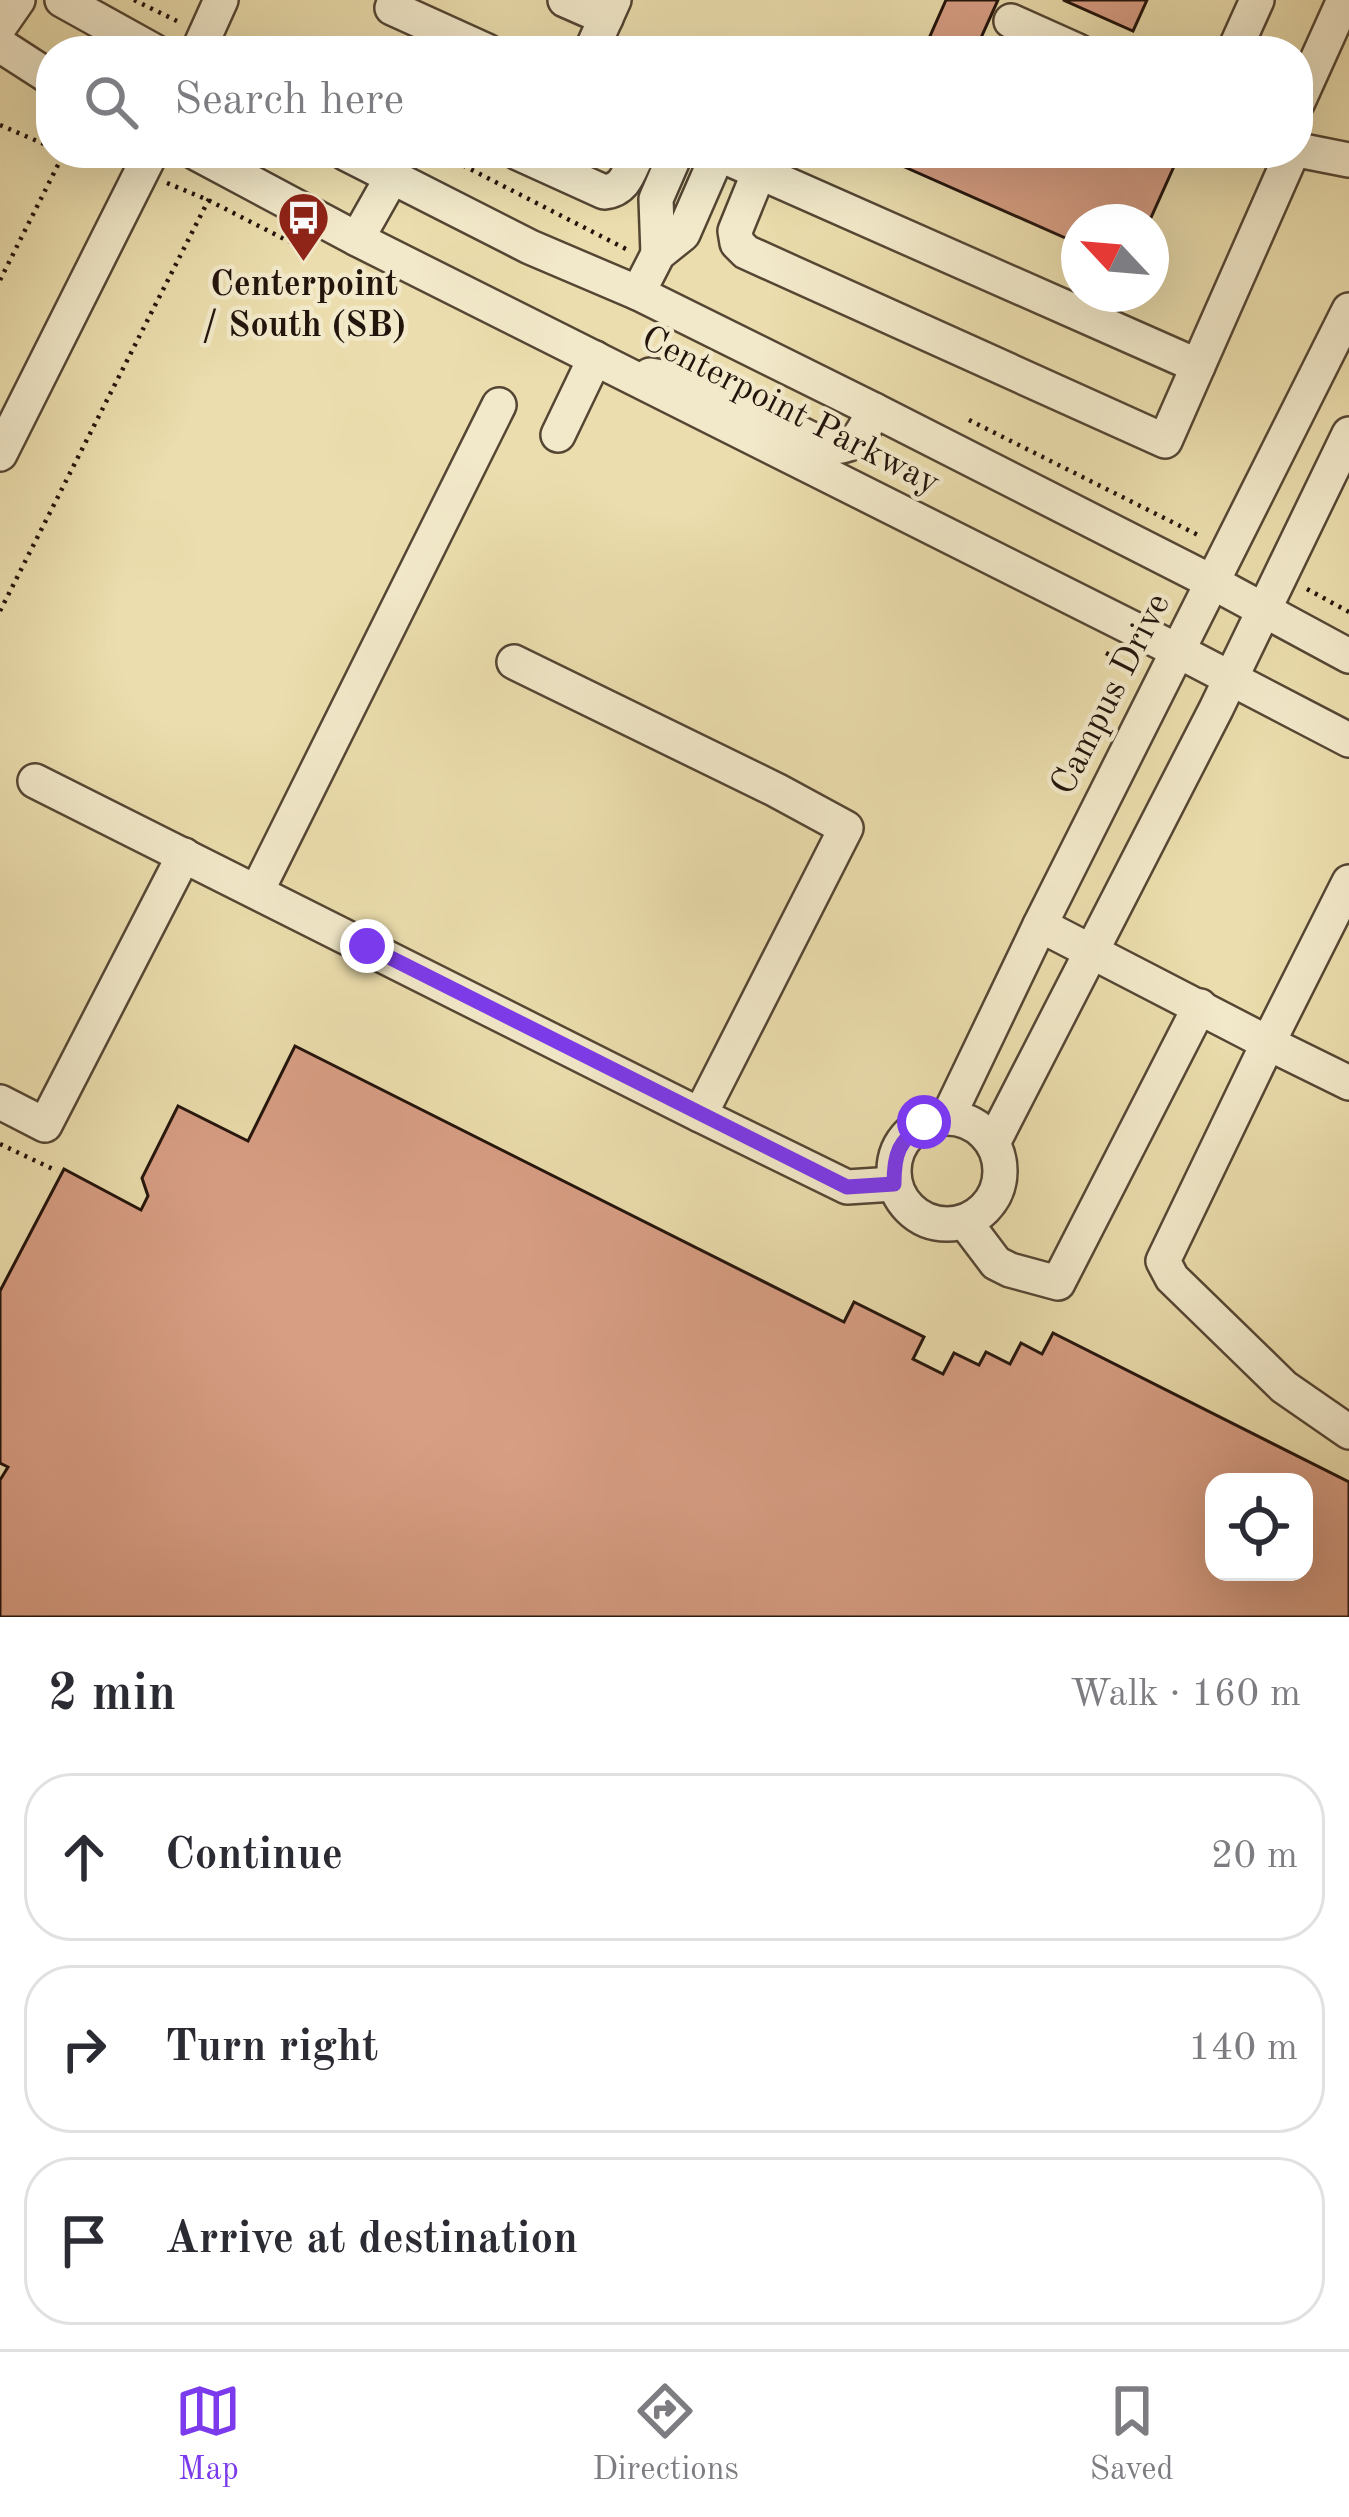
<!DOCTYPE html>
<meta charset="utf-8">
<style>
body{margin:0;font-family:"Old Standard TT",serif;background:#f2f2f3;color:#2b2b33}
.controls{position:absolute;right:36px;bottom:36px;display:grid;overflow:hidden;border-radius:24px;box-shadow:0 12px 48px #0002}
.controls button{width:108px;height:108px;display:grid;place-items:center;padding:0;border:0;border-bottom:3px solid #e1e1e2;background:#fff;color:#2b2b33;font:60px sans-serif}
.compass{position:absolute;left:1061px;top:204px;width:108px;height:108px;border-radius:50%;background:#fff;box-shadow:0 12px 48px #0002;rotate:296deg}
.stop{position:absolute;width:36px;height:36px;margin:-27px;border:9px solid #7c3aed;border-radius:50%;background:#fff}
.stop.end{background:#7c3aed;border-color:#fff;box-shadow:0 3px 12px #0008}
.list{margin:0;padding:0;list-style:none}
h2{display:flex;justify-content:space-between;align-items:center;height:156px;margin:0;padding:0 48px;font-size:51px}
h2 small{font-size:39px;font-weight:400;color:#7c7c81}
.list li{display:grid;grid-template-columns:78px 1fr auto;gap:36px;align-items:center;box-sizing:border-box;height:168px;margin:0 24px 24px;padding:0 24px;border:3px solid #e1e1e2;border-radius:48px}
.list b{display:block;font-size:45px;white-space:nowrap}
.list em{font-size:39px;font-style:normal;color:#7c7c81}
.icon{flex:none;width:66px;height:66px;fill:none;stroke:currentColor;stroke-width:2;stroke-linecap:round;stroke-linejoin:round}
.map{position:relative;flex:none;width:1349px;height:1617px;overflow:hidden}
.search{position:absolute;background:#fff;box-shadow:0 12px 48px #0002;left:36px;right:36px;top:36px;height:132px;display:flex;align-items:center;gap:30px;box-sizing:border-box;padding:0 42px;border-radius:48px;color:#7c7c81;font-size:45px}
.sheet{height:732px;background:#fff}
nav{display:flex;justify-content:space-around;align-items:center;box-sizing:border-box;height:168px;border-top:3px solid #e1e1e2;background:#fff;font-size:33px;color:#7c7c81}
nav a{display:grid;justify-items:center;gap:6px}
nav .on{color:#7c3aed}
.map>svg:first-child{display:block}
.building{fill:#d89e84;stroke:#23140c;stroke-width:3;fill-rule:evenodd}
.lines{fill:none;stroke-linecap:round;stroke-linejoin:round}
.minor-casing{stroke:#554634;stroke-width:38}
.path{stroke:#23140c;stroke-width:4.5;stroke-dasharray:3 6;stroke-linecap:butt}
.minor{stroke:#f2e9ca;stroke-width:33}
.route{stroke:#7c3aed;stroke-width:15}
.labels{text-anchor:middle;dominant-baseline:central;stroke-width:9;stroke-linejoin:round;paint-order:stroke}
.poi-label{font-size:36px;font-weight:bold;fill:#23140c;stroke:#f2e9ca}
.street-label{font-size:36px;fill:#23140c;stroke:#f2e9ca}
</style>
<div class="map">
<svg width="1349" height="1617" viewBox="0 0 1349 1617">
<rect width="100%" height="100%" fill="#ebddad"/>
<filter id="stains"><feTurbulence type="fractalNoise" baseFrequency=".00167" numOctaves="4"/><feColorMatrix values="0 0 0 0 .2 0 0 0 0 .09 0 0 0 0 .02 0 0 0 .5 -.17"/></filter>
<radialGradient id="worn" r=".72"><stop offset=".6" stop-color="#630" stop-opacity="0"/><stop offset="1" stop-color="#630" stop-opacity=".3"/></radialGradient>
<g class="building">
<polygon points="946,0 998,0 975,51 910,51 914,40 926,45"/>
<polygon points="1063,0 1147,0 1133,31"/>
<polygon points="873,153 1180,153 1149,222 1079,222 1079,244"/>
<path d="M 295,1046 L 844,1322 L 854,1302 L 924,1337 L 913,1359 L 943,1374 L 954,1353 L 979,1365 L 986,1352 L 1010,1364 L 1021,1343 L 1042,1354 L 1053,1333 L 1349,1482 L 1349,1617 L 0,1617 L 0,1480 L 8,1467 L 0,1463 L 0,1291 L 64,1169 L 141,1210 L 148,1196 L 142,1178 L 178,1106 L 248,1141 ZM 1214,1482 L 1304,1482 L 1304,1572 L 1214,1572 Z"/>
</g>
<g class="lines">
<defs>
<g id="minor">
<polyline points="62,0 154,51"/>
<polyline points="395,0 392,8 487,51"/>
<polyline points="565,0 606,18"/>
<polyline points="1011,21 1078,51"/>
<polyline points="0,26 18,0"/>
<polyline points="0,45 51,78"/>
<polyline points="198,51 221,0"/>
<polyline points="591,51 614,0"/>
<polyline points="1234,51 1257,0"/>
<polyline points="1298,102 1344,0"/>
<polyline points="1298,150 1349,160"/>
<polyline points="196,153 357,239 1178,651 1349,740"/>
<polyline points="345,153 530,247 638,293 874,410 1212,582 1349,656"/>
<path d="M 518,153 L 604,192 C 626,190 629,171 638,153"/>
<polyline points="716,153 1198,366 1292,153"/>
<polyline points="759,172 735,231 737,243 746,252 1165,441 1198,366"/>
<polyline points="357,239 392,177"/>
<polyline points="658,254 656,199 676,153"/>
<polyline points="638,293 658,254 683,234 718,154"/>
<path d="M 650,375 L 699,383 L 827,447 C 859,447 860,437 874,410"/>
<polyline points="558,435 595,358"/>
<polyline points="0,454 151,153"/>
<polyline points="35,781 700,1115 846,828 776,790 514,662"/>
<polyline points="1349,882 1268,1043 1349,1083"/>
<polyline points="257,891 499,405"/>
<polyline points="1040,925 1268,1043 1163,1261 1172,1278 1284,1387 1349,1432"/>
<polyline points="0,1102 45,1125 184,855"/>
<polyline points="700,1115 847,1187 894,1184"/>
<polyline points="948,1117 1040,925 1349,310"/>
<circle cx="947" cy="1171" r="53"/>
<polyline points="993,1143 1216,709 1349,434"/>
<polyline points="965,1222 996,1263 1010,1270 1058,1283 1200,1006"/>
</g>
</defs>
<use href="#minor" class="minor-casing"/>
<g class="path">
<polyline points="134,0 177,21"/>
<polyline points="0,125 51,147"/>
<polyline points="71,153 98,156 112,161"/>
<polyline points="439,153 626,249"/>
<polyline points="167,183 208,200 292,243"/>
<polyline points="0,280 64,153"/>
<polyline points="969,420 1200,536"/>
<polyline points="1307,589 1349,612"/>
<polyline points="0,611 209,199"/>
<polyline points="1106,653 1134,667"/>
<polyline points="0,1144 57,1171"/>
</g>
<use href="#minor" class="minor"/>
</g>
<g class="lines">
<path class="route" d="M 367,946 L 847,1187 L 894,1184 C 894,1152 899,1142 924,1122"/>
</g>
<defs>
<symbol id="bus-pin" viewBox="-11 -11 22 30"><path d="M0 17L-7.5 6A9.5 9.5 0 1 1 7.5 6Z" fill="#8f2418" stroke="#f2e9ca"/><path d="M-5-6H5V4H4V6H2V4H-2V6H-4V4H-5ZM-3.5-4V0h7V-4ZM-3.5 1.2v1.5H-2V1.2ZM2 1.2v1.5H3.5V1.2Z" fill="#fff"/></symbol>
</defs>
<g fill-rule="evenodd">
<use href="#bus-pin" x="274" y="188" width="59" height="81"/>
</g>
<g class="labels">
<g class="poi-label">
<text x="304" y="286">Centerpoint<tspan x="304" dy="41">/ South (SB)</tspan></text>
</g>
<g class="street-label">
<text transform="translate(790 412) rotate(27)">Centerpoint Parkway</text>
<text transform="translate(1112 695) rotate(-63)">Campus Drive</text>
</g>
</g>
<rect width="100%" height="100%" filter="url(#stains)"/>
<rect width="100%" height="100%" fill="url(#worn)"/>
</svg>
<div class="controls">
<button><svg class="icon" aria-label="locate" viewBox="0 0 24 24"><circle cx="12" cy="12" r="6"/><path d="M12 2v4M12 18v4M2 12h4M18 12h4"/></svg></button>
</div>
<svg class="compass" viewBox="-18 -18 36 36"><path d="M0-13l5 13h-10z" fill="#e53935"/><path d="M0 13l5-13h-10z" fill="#7c7c81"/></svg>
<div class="stop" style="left:924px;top:1122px"></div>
<div class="stop end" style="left:367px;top:946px"></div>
<div class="search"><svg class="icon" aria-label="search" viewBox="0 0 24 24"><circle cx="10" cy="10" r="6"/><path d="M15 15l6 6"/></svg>Search here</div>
</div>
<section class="sheet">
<h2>2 min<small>Walk · 160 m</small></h2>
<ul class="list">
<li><svg class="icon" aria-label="ahead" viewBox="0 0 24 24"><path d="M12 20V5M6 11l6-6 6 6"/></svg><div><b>Continue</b></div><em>20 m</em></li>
<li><svg class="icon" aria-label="right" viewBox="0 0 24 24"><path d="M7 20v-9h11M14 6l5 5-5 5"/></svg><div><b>Turn right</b></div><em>140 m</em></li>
<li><svg class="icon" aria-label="arrive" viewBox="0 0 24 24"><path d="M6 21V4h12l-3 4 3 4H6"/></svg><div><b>Arrive at destination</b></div></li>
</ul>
</section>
<nav>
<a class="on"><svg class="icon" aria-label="map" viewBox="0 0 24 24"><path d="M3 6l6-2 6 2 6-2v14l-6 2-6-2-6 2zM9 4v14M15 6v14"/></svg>Map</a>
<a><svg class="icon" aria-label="directions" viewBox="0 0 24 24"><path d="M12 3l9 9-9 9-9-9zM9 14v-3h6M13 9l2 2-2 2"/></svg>Directions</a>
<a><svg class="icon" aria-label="saved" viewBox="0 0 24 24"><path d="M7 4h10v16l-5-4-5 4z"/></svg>Saved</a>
</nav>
